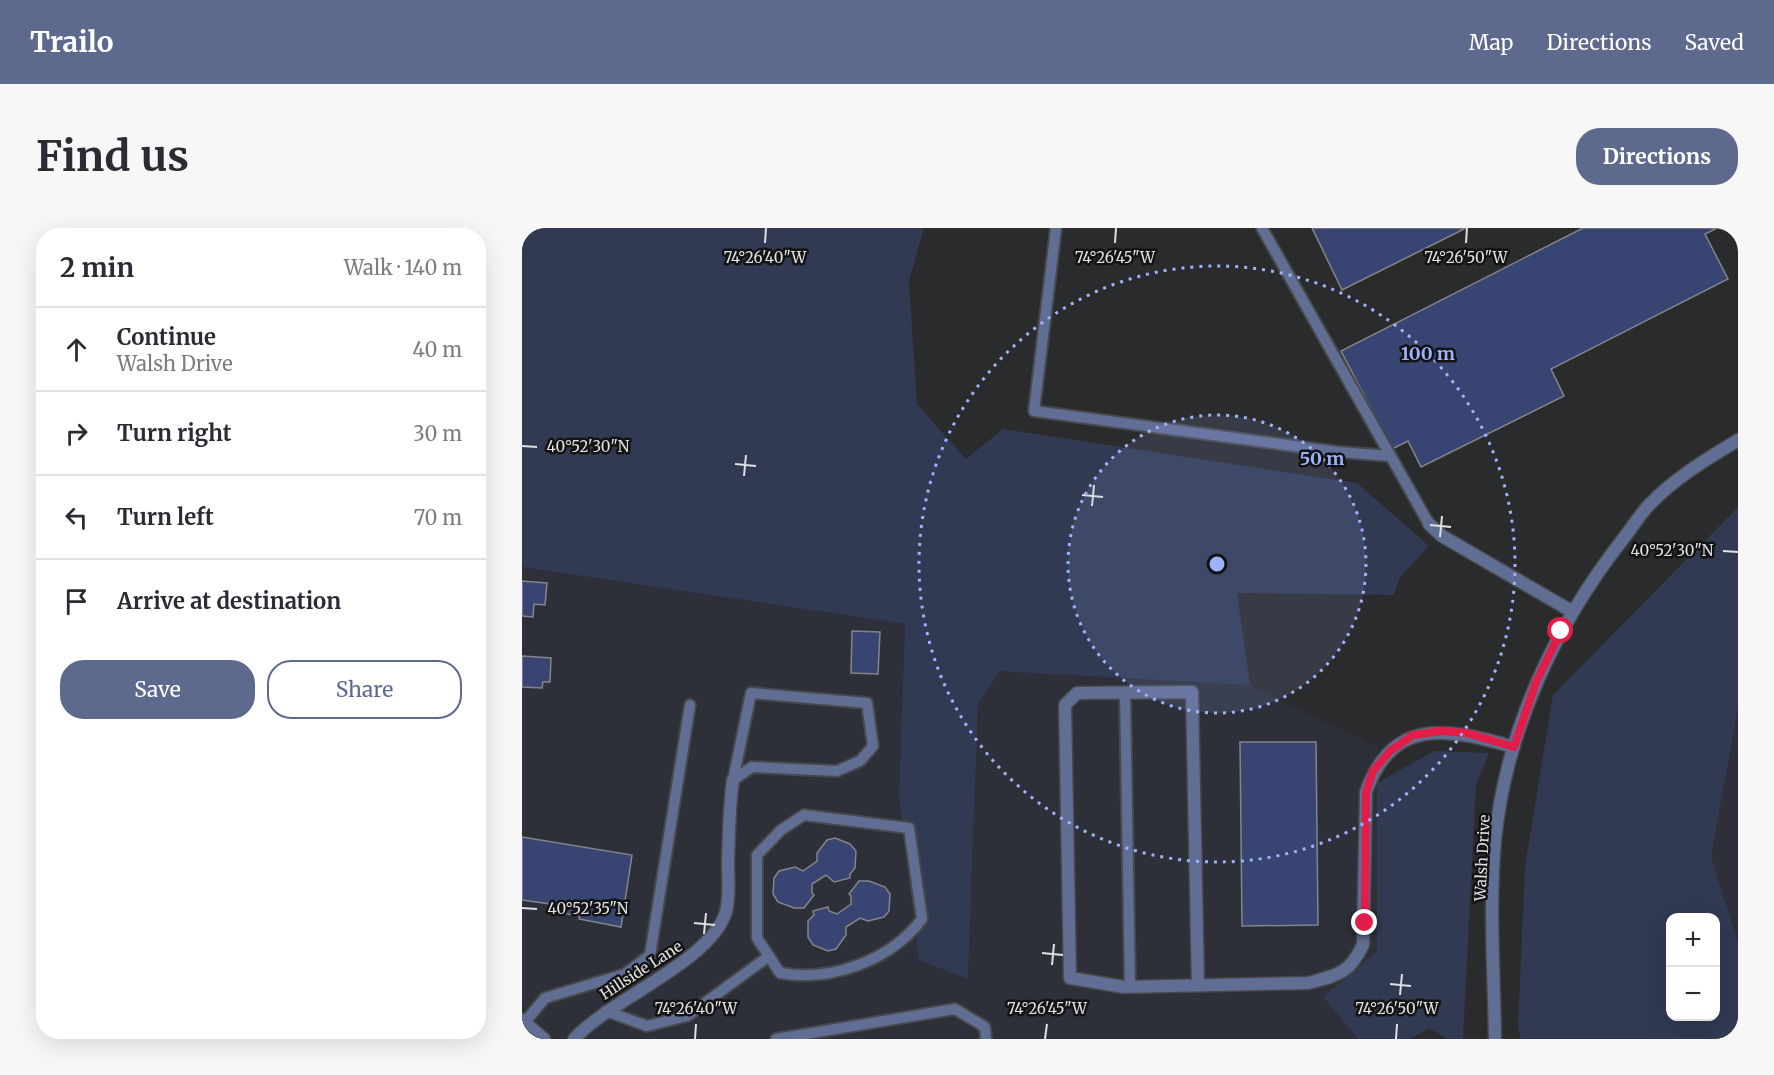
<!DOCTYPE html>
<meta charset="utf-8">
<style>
body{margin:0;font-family:Merriweather,serif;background:#f7f7f7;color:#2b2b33}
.controls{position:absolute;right:18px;bottom:18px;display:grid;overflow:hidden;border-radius:12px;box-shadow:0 6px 24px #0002}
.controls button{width:54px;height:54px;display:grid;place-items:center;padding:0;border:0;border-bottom:2px solid #e1e1e2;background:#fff;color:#2b2b33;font:30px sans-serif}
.stop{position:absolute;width:18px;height:18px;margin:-14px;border:4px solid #e11d48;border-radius:50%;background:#fff}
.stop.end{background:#e11d48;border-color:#fff;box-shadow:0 2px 6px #0008}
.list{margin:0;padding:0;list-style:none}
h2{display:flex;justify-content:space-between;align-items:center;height:78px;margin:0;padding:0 24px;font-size:26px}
h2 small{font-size:20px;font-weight:400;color:#7c7c81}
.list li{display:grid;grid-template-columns:39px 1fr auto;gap:18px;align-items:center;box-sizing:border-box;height:84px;padding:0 24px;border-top:2px solid #e1e1e2}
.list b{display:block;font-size:22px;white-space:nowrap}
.list p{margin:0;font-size:20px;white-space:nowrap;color:#7c7c81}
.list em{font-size:20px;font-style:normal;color:#7c7c81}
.actions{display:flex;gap:12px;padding:18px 24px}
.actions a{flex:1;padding:14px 0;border:2px solid #5e698e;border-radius:24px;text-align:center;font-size:21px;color:#5e698e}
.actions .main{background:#5e698e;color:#fff}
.icon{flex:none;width:33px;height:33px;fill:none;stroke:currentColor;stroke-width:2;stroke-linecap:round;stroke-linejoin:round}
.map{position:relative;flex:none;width:1216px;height:811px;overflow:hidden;border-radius:24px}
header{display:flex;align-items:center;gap:36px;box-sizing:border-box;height:84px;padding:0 30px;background:#5e698e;color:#fff}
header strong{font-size:28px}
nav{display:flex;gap:33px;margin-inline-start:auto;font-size:21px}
.intro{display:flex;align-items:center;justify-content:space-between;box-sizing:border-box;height:144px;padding:0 36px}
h1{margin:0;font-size:42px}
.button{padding:15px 27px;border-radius:24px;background:#5e698e;color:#fff;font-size:21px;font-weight:700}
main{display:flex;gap:36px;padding:0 36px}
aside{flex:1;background:#fff;border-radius:24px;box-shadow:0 6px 24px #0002}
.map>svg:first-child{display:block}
.built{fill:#2e3039}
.green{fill:#313953;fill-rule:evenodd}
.building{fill:#384573;stroke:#848589;stroke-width:1.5}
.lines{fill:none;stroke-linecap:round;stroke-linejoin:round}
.lane-casing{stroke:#47484a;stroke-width:14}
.street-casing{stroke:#47484a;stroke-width:15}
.lane{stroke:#616e94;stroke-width:10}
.street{stroke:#616e94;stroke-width:12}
.route{stroke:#e11d48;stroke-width:8}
.ticks{fill:none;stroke:#e0e1e3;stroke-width:2}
.ring{fill:none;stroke:#9db4fd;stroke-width:3;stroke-dasharray:3 6}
.labels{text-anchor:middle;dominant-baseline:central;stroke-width:5;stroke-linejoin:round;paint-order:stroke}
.street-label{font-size:15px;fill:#e0e1e3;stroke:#131314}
.ticks-label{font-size:15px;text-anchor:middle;fill:#e0e1e3;stroke:#131314;stroke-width:5;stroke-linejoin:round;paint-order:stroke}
.centre{fill:#9db4fd;stroke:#131314;stroke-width:3}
.ring-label{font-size:18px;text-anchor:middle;font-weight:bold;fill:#9db4fd;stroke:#131314;stroke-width:5;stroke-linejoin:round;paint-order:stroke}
</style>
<header>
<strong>Trailo</strong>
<nav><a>Map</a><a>Directions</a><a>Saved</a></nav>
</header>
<div class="intro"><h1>Find us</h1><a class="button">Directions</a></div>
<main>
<aside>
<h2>2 min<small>Walk · 140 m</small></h2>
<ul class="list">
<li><svg class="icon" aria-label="ahead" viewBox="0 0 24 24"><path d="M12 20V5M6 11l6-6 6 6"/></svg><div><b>Continue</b><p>Walsh Drive</p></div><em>40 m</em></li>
<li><svg class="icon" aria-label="right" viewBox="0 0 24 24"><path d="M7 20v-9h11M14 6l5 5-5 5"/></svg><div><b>Turn right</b></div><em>30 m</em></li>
<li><svg class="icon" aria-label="left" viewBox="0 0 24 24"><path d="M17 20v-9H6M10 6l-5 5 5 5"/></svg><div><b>Turn left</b></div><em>70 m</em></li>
<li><svg class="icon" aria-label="arrive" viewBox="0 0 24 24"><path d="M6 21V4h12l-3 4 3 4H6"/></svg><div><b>Arrive at destination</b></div></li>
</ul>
<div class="actions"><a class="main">Save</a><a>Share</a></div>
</aside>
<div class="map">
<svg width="1216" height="811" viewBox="0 0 1216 811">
<rect width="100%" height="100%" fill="#2a2b2d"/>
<g class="built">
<polygon points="0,339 383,396 377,566 446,750 456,476 532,362 856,519 855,723 801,769 836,811 0,811"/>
<polygon points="1216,481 1216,714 1189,629"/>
</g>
<g class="green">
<polygon points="0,0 402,0 387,53 395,176 444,231 481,201 835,255 907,318 878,349 872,367 715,365 728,457 478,443 456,476 446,751 397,732 377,566 383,396 0,339"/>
<path d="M 1216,279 L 1216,481 L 1189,629 L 1216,714 L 1216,808 L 1215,811 L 999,811 L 996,799 L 1003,638 L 1031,467 ZM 1148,690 L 1194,690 L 1194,788 L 1148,788 Z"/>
<polygon points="912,523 967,525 954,557 941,811 925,811 907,800 888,811 836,811 801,769 855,723 855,555"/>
</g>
<g class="building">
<polygon points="790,0 944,0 820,62"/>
<polygon points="1061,0 1195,0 1183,6 1206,51 1029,141 1042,168 899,239 886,213 870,221 819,123"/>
<polygon points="0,353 25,355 23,377 12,376 11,389 0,388"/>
<polygon points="330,403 358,404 356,446 329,445"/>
<polygon points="0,428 29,430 28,454 21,454 20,460 0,459"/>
<polygon points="718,514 794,514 796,697 720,698"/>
<polygon points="0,609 110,627 99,699 57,691 58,688 34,684 35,677 0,672"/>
<polygon points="313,610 328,616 334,623 333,640 328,646 328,650 312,654 304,647 290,656 290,665 292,667 282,680 272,680 256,674 251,666 252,650 257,643 273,639 281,643 295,633 295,625 305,612"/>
<polygon points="337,653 347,653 363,659 368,666 367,683 362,689 346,693 338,690 324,699 324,707 314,721 306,723 291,717 286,709 286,693 292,687 291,683 306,679 307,683 315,686 329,676 329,668 327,666"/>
</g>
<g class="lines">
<defs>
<g id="lane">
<polyline points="534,0 512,183 817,224 868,228"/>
<polyline points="740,0 907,296"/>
<polygon points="229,465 345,475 351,518 338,533 315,543 230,539 211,552"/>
<polyline points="603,465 608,759"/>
<path d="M 282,587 L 387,600 L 400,691 C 368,733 309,754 258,745 L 235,710 L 235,627 L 259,602 Z"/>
<polyline points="84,783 125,798 165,788 247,728"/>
<polyline points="3,794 23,770 103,746 128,727 168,477"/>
<polyline points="254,811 433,781 463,799 464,811"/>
</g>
<g id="street">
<polyline points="907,296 920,308 1051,384"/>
<path d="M 676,757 L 670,464 L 555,465 L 543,477 L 548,750 L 602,759 L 786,755 C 816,747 827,746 841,717 L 844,564 C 871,487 928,501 992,519"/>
<polyline points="0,792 22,811"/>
<path d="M 52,811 C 90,770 188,734 204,684 C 208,668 206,650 206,634 C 207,606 207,579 211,552"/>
<path d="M 973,811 C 972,746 967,676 973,612 C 984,502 1033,398 1101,311 C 1110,300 1118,286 1128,276 C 1154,249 1185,231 1216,212"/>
</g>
</defs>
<use href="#lane" class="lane-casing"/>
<use href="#street" class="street-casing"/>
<use href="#lane" class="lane"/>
<use href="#street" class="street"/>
</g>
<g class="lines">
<polyline class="route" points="843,695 844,564 851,543 868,523 891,507 919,503 945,505 992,519 1014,454 1039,403"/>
</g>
<path class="ticks" d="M 243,15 L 244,0M 593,15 L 594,0M 944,15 L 945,0M 0,218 L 15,219M 213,236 L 234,238M 222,248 L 224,227M 560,267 L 581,269M 570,278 L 572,257M 908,297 L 929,299M 918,309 L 920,288M 1201,323 L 1216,324M 0,680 L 15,681M 172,695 L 193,697M 182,706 L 184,685M 520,725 L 541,727M 530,737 L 532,716M 868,756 L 889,758M 878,767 L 880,746M 173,811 L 174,796M 523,811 L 525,796M 874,811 L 875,796"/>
<circle cx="695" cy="336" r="149" fill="#9db4fd" fill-opacity=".12"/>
<g class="ring">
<circle cx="695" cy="336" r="149"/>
<circle cx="695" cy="336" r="298"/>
</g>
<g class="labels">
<g class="street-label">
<text transform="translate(960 630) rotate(-87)">Walsh Drive</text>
<text transform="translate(119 742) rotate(-33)">Hillside Lane</text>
</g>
</g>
<g class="ticks-label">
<text x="243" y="35">74°26'40"W</text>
<text x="593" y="35">74°26'45"W</text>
<text x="944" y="35">74°26'50"W</text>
<text x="66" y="224">40°52'30"N</text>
<text x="1150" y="328">40°52'30"N</text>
<text x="66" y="686">40°52'35"N</text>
<text x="174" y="786">74°26'40"W</text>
<text x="525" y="786">74°26'45"W</text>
<text x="875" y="786">74°26'50"W</text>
</g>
<circle cx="695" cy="336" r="9" class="centre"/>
<g class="ring-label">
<text x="906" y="132">100 m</text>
<text x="800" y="237">50 m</text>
</g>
</svg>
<div class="controls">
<button>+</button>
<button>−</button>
</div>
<div class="stop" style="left:1039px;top:403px"></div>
<div class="stop end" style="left:843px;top:695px"></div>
</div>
</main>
